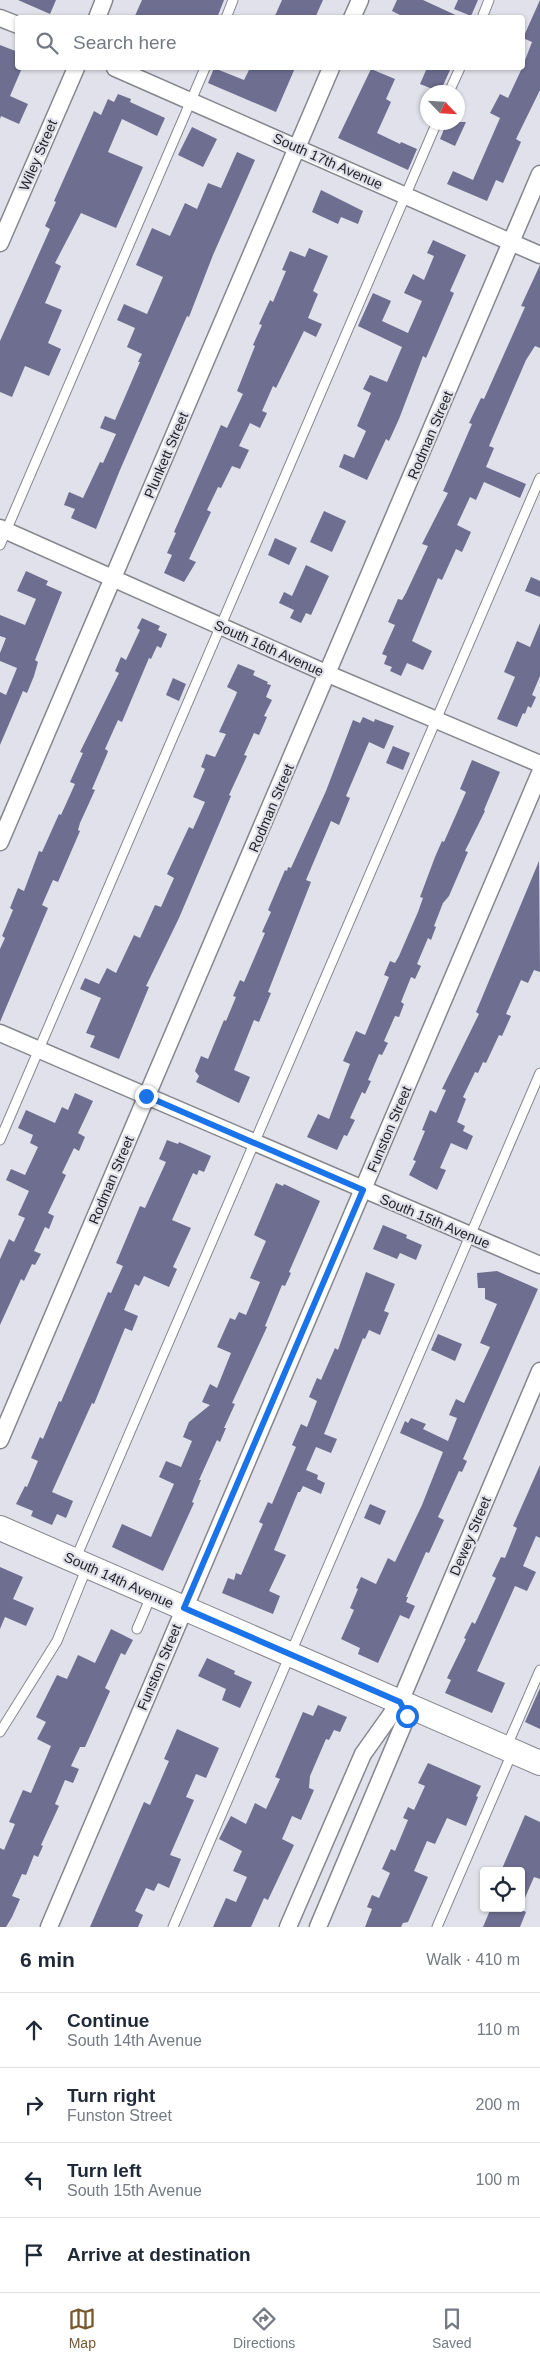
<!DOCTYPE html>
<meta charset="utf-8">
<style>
body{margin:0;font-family:Helvetica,sans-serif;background:#f6f6f7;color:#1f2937}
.controls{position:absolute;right:15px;bottom:15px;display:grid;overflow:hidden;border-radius:5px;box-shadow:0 1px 4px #0004}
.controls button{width:45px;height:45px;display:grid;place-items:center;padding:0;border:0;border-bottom:1px solid #e0e1e3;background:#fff;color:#1f2937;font:25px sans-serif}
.compass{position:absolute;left:420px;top:85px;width:45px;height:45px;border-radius:50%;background:#fff;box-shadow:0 1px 4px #0004;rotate:115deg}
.stop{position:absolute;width:15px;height:15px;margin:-11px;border:4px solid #1a73e8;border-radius:50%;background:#fff}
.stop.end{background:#1a73e8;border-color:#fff;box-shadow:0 1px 5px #0008}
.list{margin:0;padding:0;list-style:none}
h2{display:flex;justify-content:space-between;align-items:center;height:65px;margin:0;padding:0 20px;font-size:21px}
h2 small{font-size:16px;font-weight:400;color:#747a83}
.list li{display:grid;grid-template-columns:32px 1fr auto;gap:15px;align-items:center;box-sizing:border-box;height:75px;padding:0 20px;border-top:1px solid #e0e1e3}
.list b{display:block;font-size:19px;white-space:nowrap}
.list p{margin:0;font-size:16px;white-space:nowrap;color:#747a83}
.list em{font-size:16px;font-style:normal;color:#747a83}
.icon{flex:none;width:28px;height:28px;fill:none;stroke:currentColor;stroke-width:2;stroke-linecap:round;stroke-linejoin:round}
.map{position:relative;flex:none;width:540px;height:1927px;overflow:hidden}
.search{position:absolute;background:#fff;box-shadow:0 1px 4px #0004;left:15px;right:15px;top:15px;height:55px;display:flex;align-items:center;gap:12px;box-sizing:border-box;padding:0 18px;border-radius:5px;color:#747a83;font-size:19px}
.sheet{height:365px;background:#fff}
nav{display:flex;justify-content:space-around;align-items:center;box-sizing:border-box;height:70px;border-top:1px solid #e0e1e3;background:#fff;font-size:14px;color:#747a83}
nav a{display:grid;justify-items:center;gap:2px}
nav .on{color:#78582e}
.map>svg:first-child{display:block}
.building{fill:#6e6f90}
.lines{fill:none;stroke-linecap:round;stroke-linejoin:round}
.lane-casing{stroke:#86868e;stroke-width:11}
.street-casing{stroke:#86868e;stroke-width:19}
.secondary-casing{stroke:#86868e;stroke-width:26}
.lane{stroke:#fff;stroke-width:9}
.street{stroke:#fff;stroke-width:16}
.secondary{stroke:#fff;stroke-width:24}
.route{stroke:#1a73e8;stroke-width:6}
.labels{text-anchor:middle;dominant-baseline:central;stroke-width:4.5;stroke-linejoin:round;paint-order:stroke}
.street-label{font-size:14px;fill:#242427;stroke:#e0e1ea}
</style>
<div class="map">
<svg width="540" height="1927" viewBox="0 0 540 1927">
<rect width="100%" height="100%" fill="#e0e1ea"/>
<g class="building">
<polygon points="18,0 56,0 50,14"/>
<polygon points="142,0 224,0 217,18 134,18"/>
<polygon points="282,0 323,0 315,18 274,18"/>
<polygon points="397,0 423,0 462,18 406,18 392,11"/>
<polygon points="458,0 478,0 471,16 454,9"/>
<polygon points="540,0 540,90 516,139 521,142 503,183 496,180 487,201 447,184 453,171 473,180 500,118 490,113 500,94 508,98 522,68 532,42 523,38"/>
<polygon points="0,45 18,52 18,68 22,68 10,96 28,104 19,124 1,116 0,119"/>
<polygon points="214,68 244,80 250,68 295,68 276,112 208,83"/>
<polygon points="427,68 451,68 440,92 420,84"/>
<polygon points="371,69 395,79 386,99 391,102 377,133 400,144 401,142 417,149 408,170 338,138"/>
<polygon points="118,94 131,99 130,102 165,118 157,136 122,119 108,152 143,167 116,228 81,213 55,263 61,266 45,303 62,310 48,343 61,349 49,376 25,366 12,397 0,392 0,341 50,229 45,226 56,202 54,201 94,111 101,115 108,99 114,102"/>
<polygon points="447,122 466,122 455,146 440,139"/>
<polygon points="192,127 217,139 203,167 178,155"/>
<polygon points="237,152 255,160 213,255 189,317 187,316 120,470 96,529 71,518 75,509 64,505 69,492 83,498 100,462 103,463 116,434 100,428 105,416 115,420 140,362 138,362 142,354 127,347 135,328 117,320 124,304 147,314 163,277 136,265 152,228 170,236 185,203 197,209 208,183 221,188"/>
<polygon points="321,190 363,211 358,224 341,217 338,224 312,212"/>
<polygon points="433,240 466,255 450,291 454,293 426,358 423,356 399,419 389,441 386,439 367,480 339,467 344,454 354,458 366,431 357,426 371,393 363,389 370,375 387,382 402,347 358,326 373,293 391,301 382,321 408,333 422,301 404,293 413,274 424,280 434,256 427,253"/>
<polygon points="309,248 328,256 313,291 318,294 308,318 322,324 316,337 304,331 276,388 273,386 262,411 267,413 260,428 250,423 239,446 249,450 240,469 232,466 221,488 218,487 207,510 211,512 189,559 196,562 184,582 164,573 172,555 167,553 176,533 174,532 221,425 227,428 243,394 237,391 255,346 253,345 262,325 259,324 270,300 273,302 286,271 282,270 290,251 305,257"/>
<polygon points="540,265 540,348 535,346 526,360 489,446 494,448 486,467 526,484 520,498 484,482 476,500 470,497 457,525 471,532 462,552 456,549 442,580 438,578 412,641 432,651 423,670 407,663 401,676 390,671 392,667 384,664 387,656 382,654 395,625 388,622 398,599 402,600 406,593 428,546 422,544 448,493 443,491 472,424 469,423 481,398 484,399 525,307 521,306"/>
<polygon points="324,511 346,521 332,552 310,542"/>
<polygon points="275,538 297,548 289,565 268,555"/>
<polygon points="306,565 329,576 311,615 306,613 301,623 290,618 294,610 279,603 284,592 292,596"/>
<polygon points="26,571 48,581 46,585 62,592 35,660 38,662 34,676 27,693 23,691 0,745 0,692 6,695 17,668 0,661 0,653 6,638 0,636 0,615 25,625 36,599 17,591"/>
<polygon points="531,577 540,581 540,597 525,591"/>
<polygon points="142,618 160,626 158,630 167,634 161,648 157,646 151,659 149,658 122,722 118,720 105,749 108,751 107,754 92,789 95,790 80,823 78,830 80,831 58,882 53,880 42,905 48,908 0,1022 0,949 5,938 2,936 13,910 10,908 18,888 24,891 39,851 42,852 59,814 61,815 75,784 70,782 83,753 80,752 119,673 115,671 121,657 126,660 140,630 137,628"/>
<polygon points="540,623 540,676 532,695 536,697 531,708 528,706 525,714 523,713 517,727 497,719 515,677 504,672 517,641 530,647"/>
<polygon points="238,664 255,671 253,675 268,682 267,684 271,685 266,697 272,700 264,716 267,717 259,735 254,733 244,755 247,756 229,795 231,796 179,918 146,986 149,987 119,1059 90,1047 95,1036 86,1033 101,998 80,989 85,978 99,984 107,968 116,973 134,935 140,938 155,905 161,907 174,878 167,874 189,827 193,829 205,802 193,797 205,769 201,767 206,754 215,757 226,734 219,732 236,695 237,692 227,687"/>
<polygon points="173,678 186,684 179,701 166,695"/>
<polygon points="363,717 374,722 375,719 394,726 384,749 369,742 346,796 350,798 339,825 331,821 306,880 311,882 268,992 271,993 259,1022 254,1020 234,1070 250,1077 239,1103 196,1082 199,1076 195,1071 201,1056 208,1059 224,1020 226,1021 236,997 233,996 240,980 244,982 265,933 262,932 271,912 268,910 285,870 287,871 288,867 291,868 326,791 353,720 360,723"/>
<polygon points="393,746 410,753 403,770 386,763"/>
<polygon points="472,760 500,772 484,810 485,811 465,851 468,852 449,896 443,903 434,926 436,927 431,940 428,938 417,964 421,966 415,979 411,977 401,1002 404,1004 399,1017 395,1016 384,1041 388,1043 382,1055 379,1054 368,1080 371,1081 365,1094 362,1092 350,1118 355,1120 347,1136 344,1135 337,1150 307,1137 318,1114 329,1119 350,1064 343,1061 356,1031 365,1035 389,977 384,975 390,961 395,963 399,956 418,912 423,898 420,897 435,857 442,841 444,842 466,792 460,789"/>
<polygon points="539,861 540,972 534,970 528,983 521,980 506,1014 511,1016 502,1036 499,1035 486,1063 483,1062 478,1073 475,1072 463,1097 466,1099 457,1122 465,1126 463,1131 473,1136 467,1150 451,1143 440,1168 446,1170 437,1190 409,1175 416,1161 413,1160 425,1131 422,1130 430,1110 436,1113 446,1090 442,1089 479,1014 476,1012"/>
<polygon points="75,1093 93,1101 78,1133 85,1137 79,1151 74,1148 62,1173 66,1175 48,1213 54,1216 49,1229 45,1227 34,1251 41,1254 35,1265 32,1264 24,1281 21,1279 0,1325 0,1259 9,1239 14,1242 25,1218 18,1215 29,1191 6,1180 11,1169 25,1175 38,1147 30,1143 33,1135 18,1128 26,1110 55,1123 62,1107 68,1110"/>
<polygon points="167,1140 178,1144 179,1142 211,1156 204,1172 199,1170 197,1175 193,1173 172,1220 191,1228 173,1267 177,1269 169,1287 144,1276 139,1286 135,1284 124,1310 138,1316 132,1331 125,1328 94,1404 92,1403 52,1492 73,1501 66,1518 57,1514 52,1525 31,1516 33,1511 16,1504 25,1486 27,1487 38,1461 31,1458 40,1437 43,1439 59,1401 61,1402 108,1292 111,1293 123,1266 116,1263 140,1206 145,1208 166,1162 159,1159"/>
<polygon points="276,1183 283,1186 284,1184 320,1201 289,1272 291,1273 285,1286 282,1285 265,1326 267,1327 232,1403 235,1404 224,1428 226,1428 220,1442 217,1440 199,1480 201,1480 192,1502 194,1503 163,1571 112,1547 122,1524 151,1537 174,1484 159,1477 166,1461 181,1467 192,1441 183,1437 189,1422 210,1405 202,1402 210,1384 217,1388 231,1353 217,1347 230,1318 235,1320 239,1312 246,1315 260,1282 250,1278 266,1241 254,1235"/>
<polygon points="383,1225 407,1235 406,1238 422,1245 416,1260 400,1253 397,1259 373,1249"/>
<polygon points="497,1271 538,1289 463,1459 467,1461 462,1472 459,1471 438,1517 444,1520 429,1553 426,1552 406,1597 408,1597 406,1602 415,1606 409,1619 400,1615 378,1663 358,1654 360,1648 341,1639 354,1610 350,1608 358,1589 356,1588 361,1577 376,1584 388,1558 395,1562 422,1505 443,1452 400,1433 405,1421 408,1423 411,1418 426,1424 423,1429 448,1441 457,1418 449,1415 456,1399 464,1403 490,1347 480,1343 497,1304 485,1299 485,1288 478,1288 477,1273"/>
<polygon points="366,1272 395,1284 384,1311 389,1313 380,1335 369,1330 365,1339 363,1338 324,1434 337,1439 331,1453 316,1447 306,1470 318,1475 317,1479 325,1483 321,1494 303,1486 300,1492 298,1492 274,1550 286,1555 269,1591 280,1596 273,1614 222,1593 228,1578 234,1580 236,1573 241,1575 263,1524 259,1522 268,1502 272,1504 296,1447 292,1445 301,1424 307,1427 317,1401 309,1397 317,1378 321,1380 335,1348 338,1350"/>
<polygon points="438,1334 462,1344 455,1361 431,1350"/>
<polygon points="540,1465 540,1538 536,1536 523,1566 536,1572 527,1591 515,1586 477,1671 505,1683 492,1713 445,1693 451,1680 447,1678 466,1639 464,1638 472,1622 475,1624 496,1578 492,1576 501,1557 505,1558 517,1528 513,1526"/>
<polygon points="370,1504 386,1511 380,1525 364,1518"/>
<polygon points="0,1567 23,1577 13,1599 34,1608 26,1626 5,1617 0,1629"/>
<polygon points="111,1629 133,1640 125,1655 121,1653 105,1688 110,1691 85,1747 80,1747 71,1766 79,1769 73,1783 65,1780 55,1804 59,1806 41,1845 43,1846 38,1857 34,1855 26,1875 22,1874 12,1896 20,1899 12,1917 6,1927 0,1927 0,1848 4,1850 15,1824 9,1822 23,1790 31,1793 51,1746 37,1739 46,1722 36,1717 57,1675 67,1679 78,1655 95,1663"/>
<polygon points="207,1658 235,1671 234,1674 252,1682 240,1708 222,1700 226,1689 198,1676"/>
<polygon points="540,1688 540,1729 525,1722"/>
<polygon points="318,1705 347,1717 340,1732 334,1730 329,1740 326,1739 310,1776 309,1788 314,1790 301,1820 292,1816 282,1839 294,1845 268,1900 264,1898 251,1927 213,1927 226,1898 236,1902 247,1877 233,1871 242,1851 219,1839 231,1816 246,1824 255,1803 266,1809 280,1779 275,1777 303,1712 313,1716"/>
<polygon points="177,1729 219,1748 206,1778 196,1774 186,1797 194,1800 170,1855 181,1859 169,1888 158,1883 154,1891 146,1888 135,1911 143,1915 138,1927 90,1927 144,1802 150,1805 169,1761 164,1759"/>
<polygon points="428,1763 481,1786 476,1796 478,1797 466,1826 447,1818 435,1844 427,1841 414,1871 428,1877 408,1922 403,1923 401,1927 365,1927 372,1909 367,1907 372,1895 379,1898 390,1873 382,1869 391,1849 395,1851 408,1820 403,1818 408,1807 414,1810 425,1786 418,1783"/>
<polygon points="525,1815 540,1822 540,1879 534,1877 521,1907 521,1871 501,1871"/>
<polygon points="491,1908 517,1908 526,1912 520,1927 483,1927"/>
</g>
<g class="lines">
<defs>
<g id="lane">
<polyline points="226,18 233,0"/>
<polyline points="482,18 489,0"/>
<polyline points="449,92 460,68"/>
<polyline points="0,545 205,68"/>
<polyline points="0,1140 437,122"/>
<polyline points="75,1560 540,478"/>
<polyline points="137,1629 152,1594"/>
<polyline points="0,1732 57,1641 87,1567"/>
<polyline points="173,1927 540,1073"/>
<polyline points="437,1927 509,1760 506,1748 540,1670"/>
</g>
<g id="street">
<polyline points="0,18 18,25"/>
<polyline points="97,18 104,0"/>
<polyline points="352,18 360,0"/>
<polyline points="115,68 540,255"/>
<polyline points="0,243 76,68"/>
<polyline points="0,528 328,674 540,764"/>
<polyline points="0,842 331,68"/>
<polyline points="0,1033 540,1265"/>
<polyline points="0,1440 540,174"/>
<polyline points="49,1927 540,773"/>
<polyline points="288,1927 363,1754 400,1702 540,1371"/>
<polyline points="318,1927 407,1716 400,1702"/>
</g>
<polyline id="secondary" points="0,1528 540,1763"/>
</defs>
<use href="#lane" class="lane-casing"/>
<use href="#street" class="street-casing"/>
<use href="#secondary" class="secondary-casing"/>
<use href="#lane" class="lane"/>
<use href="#street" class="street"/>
<use href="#secondary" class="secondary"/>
</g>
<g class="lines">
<polyline class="route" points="146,1096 363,1190 184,1608 400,1702 407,1716"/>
</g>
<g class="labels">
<g class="street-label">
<text transform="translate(38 155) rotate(-67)">Wiley Street</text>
<text transform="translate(328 161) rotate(24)">South 17th Avenue</text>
<text transform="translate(430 435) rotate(-67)">Rodman Street</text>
<text transform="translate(166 455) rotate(-67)">Plunkett Street</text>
<text transform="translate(269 648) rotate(24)">South 16th Avenue</text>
<text transform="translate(271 808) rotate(-67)">Rodman Street</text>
<text transform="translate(389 1129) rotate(-67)">Funston Street</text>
<text transform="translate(111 1180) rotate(-67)">Rodman Street</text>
<text transform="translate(435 1221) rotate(23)">South 15th Avenue</text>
<text transform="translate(470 1536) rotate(-67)">Dewey Street</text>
<text transform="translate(119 1580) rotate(24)">South 14th Avenue</text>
<text transform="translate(159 1667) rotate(-67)">Funston Street</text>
</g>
</g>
</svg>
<div class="controls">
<button><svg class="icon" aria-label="locate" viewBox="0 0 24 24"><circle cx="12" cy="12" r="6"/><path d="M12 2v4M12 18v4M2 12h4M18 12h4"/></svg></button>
</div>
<svg class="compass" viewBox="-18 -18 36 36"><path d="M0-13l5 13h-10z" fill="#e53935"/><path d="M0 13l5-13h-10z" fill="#747a83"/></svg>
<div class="stop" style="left:407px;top:1716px"></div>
<div class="stop end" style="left:146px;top:1096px"></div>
<div class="search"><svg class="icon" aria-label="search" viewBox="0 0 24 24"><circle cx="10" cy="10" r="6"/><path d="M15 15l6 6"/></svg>Search here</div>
</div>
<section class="sheet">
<h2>6 min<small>Walk · 410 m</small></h2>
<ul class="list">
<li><svg class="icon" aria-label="ahead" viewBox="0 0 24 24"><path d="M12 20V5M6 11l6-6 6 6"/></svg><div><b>Continue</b><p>South 14th Avenue</p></div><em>110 m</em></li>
<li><svg class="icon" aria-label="right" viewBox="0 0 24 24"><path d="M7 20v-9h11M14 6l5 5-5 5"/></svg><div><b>Turn right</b><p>Funston Street</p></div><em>200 m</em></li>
<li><svg class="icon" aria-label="left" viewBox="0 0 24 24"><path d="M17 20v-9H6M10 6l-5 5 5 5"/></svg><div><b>Turn left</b><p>South 15th Avenue</p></div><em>100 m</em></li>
<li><svg class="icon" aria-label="arrive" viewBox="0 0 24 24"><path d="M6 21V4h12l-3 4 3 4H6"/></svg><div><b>Arrive at destination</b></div></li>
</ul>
</section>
<nav>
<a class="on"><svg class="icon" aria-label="map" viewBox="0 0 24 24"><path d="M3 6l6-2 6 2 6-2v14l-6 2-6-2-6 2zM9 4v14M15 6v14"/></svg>Map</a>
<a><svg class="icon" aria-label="directions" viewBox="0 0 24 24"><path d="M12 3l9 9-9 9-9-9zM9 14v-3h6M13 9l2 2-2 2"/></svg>Directions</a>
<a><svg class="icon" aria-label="saved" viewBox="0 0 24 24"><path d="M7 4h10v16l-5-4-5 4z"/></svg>Saved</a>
</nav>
